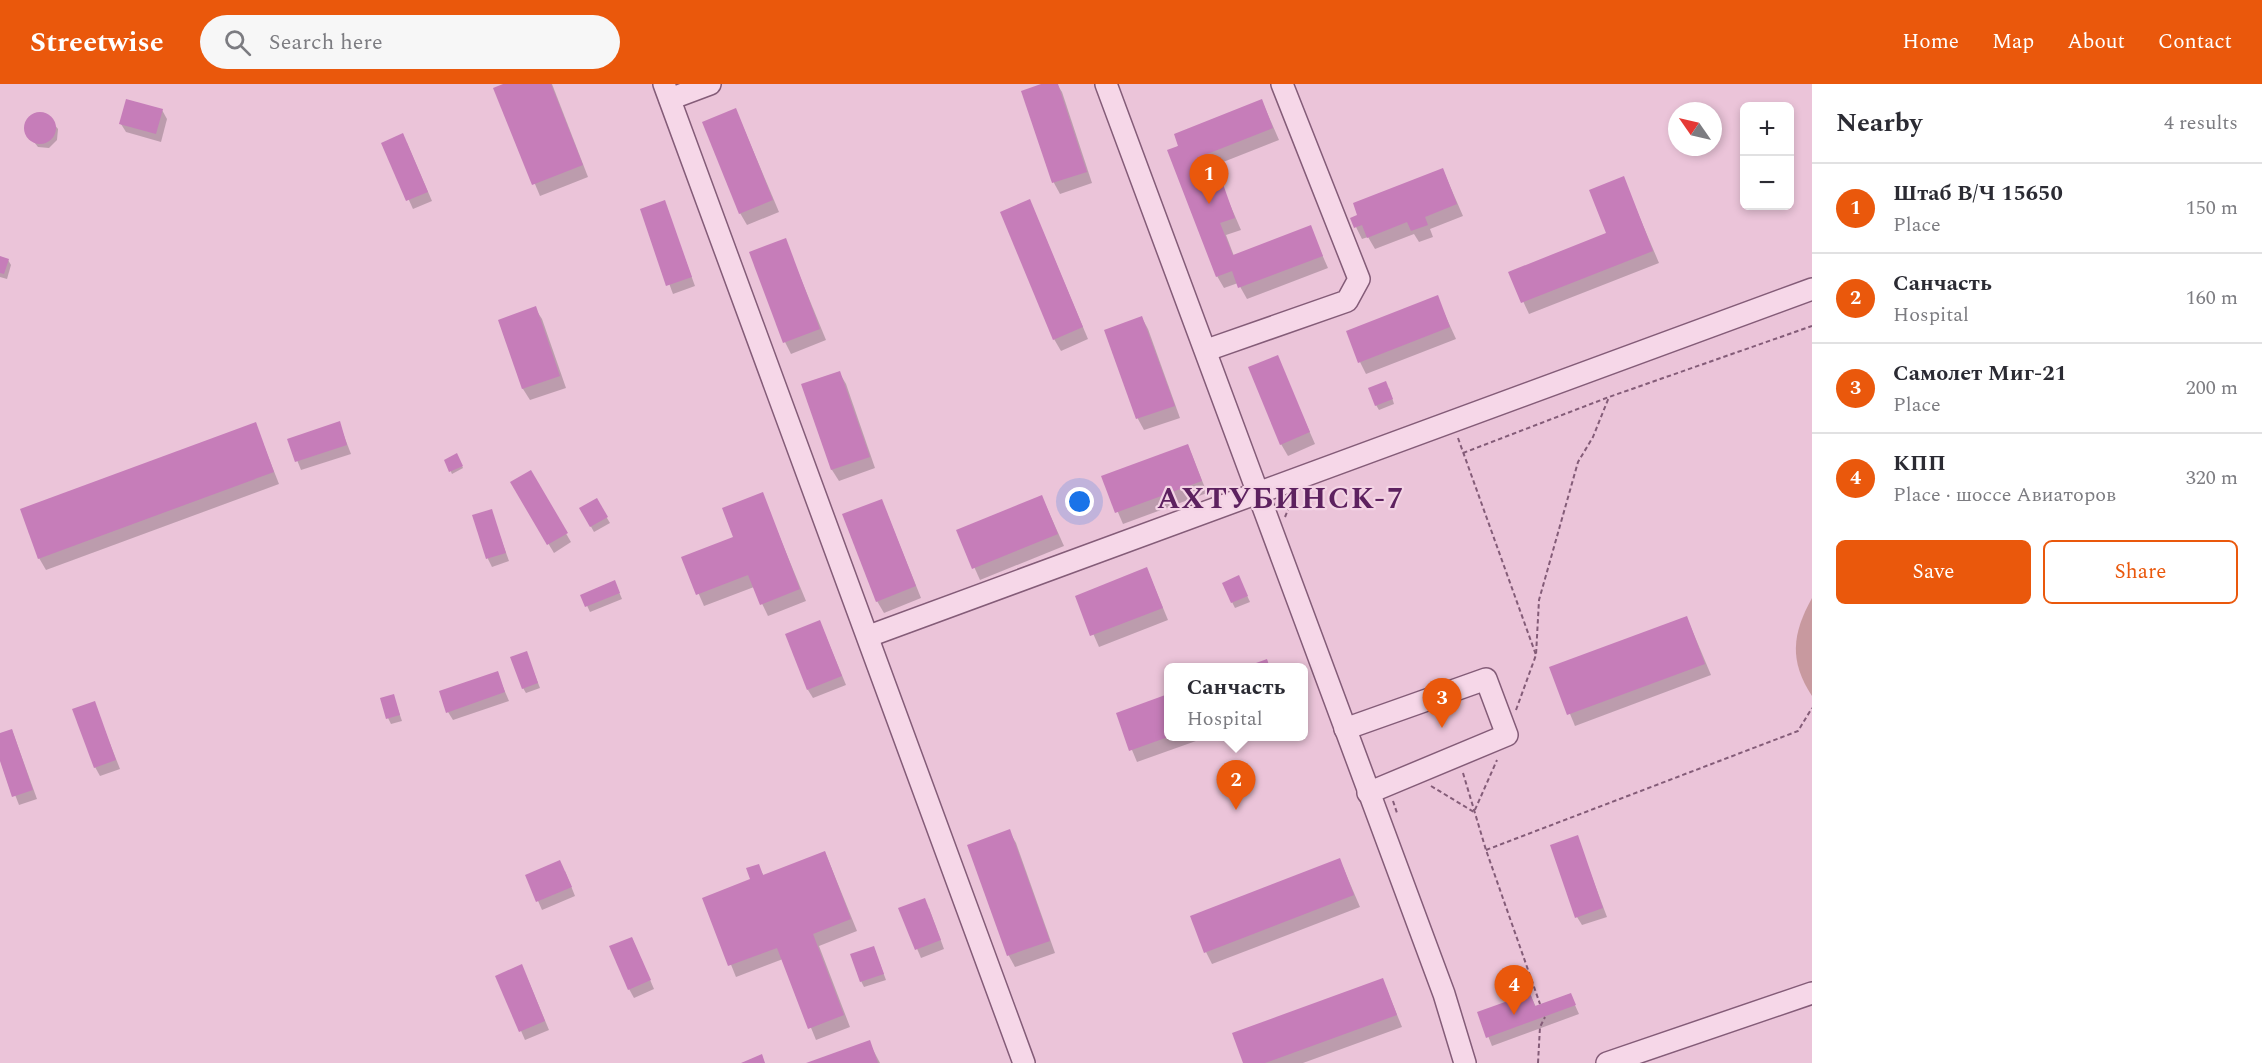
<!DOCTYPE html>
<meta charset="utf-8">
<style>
body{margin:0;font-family:Spectral,serif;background:#f7f7f7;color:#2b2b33}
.controls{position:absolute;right:18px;top:18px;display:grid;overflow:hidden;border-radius:9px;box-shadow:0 3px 9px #0003}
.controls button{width:54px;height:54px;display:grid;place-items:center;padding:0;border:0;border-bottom:2px solid #e1e1e2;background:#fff;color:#2b2b33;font:30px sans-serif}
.compass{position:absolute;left:1668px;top:18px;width:54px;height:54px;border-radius:50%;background:#fff;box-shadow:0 3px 9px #0003;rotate:304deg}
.you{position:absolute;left:1080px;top:418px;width:21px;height:21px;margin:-15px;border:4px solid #fff;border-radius:50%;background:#1a73e8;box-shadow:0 0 0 9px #1a73e833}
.badge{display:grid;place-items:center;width:39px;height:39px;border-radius:50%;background:#ea580c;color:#fff;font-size:20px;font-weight:700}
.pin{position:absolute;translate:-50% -50px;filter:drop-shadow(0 2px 3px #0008)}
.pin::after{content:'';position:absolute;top:32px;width:21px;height:18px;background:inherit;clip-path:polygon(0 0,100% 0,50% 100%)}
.popup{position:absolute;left:1164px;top:579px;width:144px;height:78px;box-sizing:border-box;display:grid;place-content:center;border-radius:9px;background:#fff;filter:drop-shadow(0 2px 4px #0005);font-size:20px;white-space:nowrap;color:#7c7c81}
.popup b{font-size:22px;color:#2b2b33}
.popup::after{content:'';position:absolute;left:50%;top:100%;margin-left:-12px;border:12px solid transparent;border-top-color:#fff}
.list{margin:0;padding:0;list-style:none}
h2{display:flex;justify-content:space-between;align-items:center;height:78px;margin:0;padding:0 24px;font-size:26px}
h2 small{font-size:20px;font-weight:400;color:#7c7c81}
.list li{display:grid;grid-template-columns:39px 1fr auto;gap:18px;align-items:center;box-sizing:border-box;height:90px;padding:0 24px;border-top:2px solid #e1e1e2}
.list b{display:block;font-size:22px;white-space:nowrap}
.list p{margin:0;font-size:20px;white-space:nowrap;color:#7c7c81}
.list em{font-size:20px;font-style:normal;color:#7c7c81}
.actions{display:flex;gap:12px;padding:18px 24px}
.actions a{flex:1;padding:14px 0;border:2px solid #ea580c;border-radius:9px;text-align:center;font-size:21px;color:#ea580c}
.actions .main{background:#ea580c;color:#fff}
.icon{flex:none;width:33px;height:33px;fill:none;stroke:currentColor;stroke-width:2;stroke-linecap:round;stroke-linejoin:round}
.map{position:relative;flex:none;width:1812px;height:979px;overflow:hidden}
header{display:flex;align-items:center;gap:36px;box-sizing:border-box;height:84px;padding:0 30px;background:#ea580c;color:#fff}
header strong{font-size:28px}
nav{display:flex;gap:33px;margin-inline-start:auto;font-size:21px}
.search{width:420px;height:54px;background:#f7f7f7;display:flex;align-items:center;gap:15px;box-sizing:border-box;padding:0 21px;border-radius:33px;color:#7c7c81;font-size:22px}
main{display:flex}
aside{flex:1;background:#fff}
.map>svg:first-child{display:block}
.green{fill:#c8999f}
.shadow{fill:#0003}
.building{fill:#c67db9}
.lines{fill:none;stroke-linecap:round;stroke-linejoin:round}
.minor-casing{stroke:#845c78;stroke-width:24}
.path{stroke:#845c78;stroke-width:2;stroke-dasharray:4.5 3;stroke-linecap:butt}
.minor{stroke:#f6d7e8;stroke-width:21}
.labels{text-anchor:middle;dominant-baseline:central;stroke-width:4.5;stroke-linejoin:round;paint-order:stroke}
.district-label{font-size:30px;font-weight:bold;letter-spacing:1.5px;fill:#5d215f;stroke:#f3d3e4}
</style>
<header>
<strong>Streetwise</strong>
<div class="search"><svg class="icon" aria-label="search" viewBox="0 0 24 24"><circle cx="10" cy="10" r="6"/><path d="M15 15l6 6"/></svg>Search here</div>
<nav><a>Home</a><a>Map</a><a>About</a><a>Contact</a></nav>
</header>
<main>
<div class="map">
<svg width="1812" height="979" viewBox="0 0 1812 979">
<rect width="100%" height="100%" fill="#ebc4d9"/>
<path class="green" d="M 1812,514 L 1812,612 C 1789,577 1792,550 1812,514 Z"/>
<g class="shadow">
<polygon points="507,0 552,0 588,93 540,112 495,5"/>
<polygon points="1045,0 1057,0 1062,8 1092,99 1060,110 1054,99 1023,8"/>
<polygon points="1262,17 1279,56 1203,86 1211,107 1222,102 1241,146 1226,151 1234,172 1310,143 1328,184 1247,215 1238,199 1224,204 1217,192 1169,67"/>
<polygon points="162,26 167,35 161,58 126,48 121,40"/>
<polygon points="736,26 779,128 747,141 740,129"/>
<polygon points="35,30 46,30 58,45 57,56 49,64 38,63 27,49 28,37"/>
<polygon points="383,59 407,59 432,117 413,125"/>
<polygon points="1443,86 1463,132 1430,145 1433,153 1419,158 1414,150 1375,165 1368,153 1362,155 1356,143"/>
<polygon points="1623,94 1659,179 1529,230 1510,189 1608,150"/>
<polygon points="1030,117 1088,255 1061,267 1054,255"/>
<polygon points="664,118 695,202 673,210 642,126"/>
<polygon points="785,156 826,256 791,270 785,258"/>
<polygon points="0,173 8,176 11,181 7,195 0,193"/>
<polygon points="1437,213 1456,255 1366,290 1360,278"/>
<polygon points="535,224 542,235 566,304 530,316 523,305 499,237"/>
<polygon points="1142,234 1148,245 1180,334 1144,346 1138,335 1106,247"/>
<polygon points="1277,273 1315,360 1288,372 1281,360"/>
<polygon points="839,288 846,300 875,384 839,397 832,386 803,301"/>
<polygon points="1389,304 1394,320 1379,326 1376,321"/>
<polygon points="255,339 279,400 46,486 39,474"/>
<polygon points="339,339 351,370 301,386 289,356"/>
<polygon points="1188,361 1207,409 1123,440 1103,393"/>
<polygon points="457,371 463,384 452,390 446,377"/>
<polygon points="530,388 571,458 554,469 512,399"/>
<polygon points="762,410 806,517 768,532 754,503 704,522 683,474 735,453"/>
<polygon points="1042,413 1064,462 980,496 958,447"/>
<polygon points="596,416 610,439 594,448 581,425"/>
<polygon points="882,417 921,514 884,529 877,517"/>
<polygon points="491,427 509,477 492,483 488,475"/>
<polygon points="1147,485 1168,536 1099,563 1077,513"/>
<polygon points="1241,498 1250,518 1235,524 1232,518"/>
<polygon points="617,503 622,515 590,528 582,511"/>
<polygon points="1687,534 1711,591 1575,642 1551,584"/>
<polygon points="820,538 846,601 813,614 808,606"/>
<polygon points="526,568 540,604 526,609 523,604"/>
<polygon points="497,589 509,617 453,636 448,628"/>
<polygon points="393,611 402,637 391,640 388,634"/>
<polygon points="1168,612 1168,652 1210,652 1137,678 1117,630"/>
<polygon points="94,619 120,685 100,692 95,683"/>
<polygon points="12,646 37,715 19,721 0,672 0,650"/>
<polygon points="1009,747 1016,759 1055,869 1015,883 1009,872 969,762"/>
<polygon points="1577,753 1607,833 1582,841 1577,833"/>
<polygon points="825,768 857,847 819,862 850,943 816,956 783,875 736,893 704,814 752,796 758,782 764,792"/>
<polygon points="1340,776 1360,823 1212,880 1206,868"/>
<polygon points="565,787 575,812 542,826 527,792"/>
<polygon points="929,824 944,865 921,874 900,825"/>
<polygon points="632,854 654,905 634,914 629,905"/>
<polygon points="874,864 886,896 864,903 861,897"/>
<polygon points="526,891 549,946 525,956 497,892"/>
<polygon points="1383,896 1402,943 1303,979 1245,979"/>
<polygon points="1530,910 1536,923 1570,910 1579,930 1492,962 1479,929"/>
<polygon points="869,958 880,979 810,979"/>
</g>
<g class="building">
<polygon points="503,0 551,0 583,81 532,101 493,4"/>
<polygon points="1041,0 1058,0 1087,88 1052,99 1021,7"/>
<polygon points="126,15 163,25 156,50 119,40"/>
<polygon points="1262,15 1273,44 1197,74 1210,106 1223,100 1235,134 1220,139 1233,171 1311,141 1323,172 1238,204 1232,187 1216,193 1167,66 1178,62 1174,50"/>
<polygon points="736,24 773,116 739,130 702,38"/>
<circle cx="40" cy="44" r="16"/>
<polygon points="403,49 428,108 406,117 381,59"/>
<polygon points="1443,84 1457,120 1425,133 1428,141 1411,147 1407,138 1367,154 1362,141 1354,144 1350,134 1357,131 1353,119"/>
<polygon points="1624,92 1653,167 1521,219 1508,188 1606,149 1589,106"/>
<polygon points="1030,115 1083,243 1053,256 1000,128"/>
<polygon points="665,116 692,193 666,202 640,125"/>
<polygon points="786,154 820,245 783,259 749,168"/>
<polygon points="0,172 9,175 4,190 0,189"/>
<polygon points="1438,211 1450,243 1358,279 1346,247"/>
<polygon points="536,222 560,292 522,305 498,236"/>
<polygon points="1142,232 1175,322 1136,335 1104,246"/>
<polygon points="1278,271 1310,348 1280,361 1248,283"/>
<polygon points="840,287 870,373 831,386 801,300"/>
<polygon points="1386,297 1393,315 1375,322 1368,304"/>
<polygon points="340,337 347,361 295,378 287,355"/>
<polygon points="256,338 274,388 38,475 20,425"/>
<polygon points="1188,360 1202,397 1115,429 1101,392"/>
<polygon points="457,369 463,382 449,388 444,376"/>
<polygon points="531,386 568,449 547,461 510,398"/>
<polygon points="763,408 800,505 760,521 748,491 696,511 681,473 733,453 722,424"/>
<polygon points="1042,411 1058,450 972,485 956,446"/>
<polygon points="597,414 608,433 590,443 579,424"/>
<polygon points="882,415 916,502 876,518 842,430"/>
<polygon points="492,425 506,469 486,475 472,431"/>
<polygon points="1147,483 1163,524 1090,552 1075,512"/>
<polygon points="1239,491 1248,512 1231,519 1222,499"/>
<polygon points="615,496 620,509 585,523 580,511"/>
<polygon points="1687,532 1705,580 1567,631 1549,583"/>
<polygon points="820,536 842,592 807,606 785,550"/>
<polygon points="527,567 538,599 522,605 510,573"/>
<polygon points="1267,575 1270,584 1245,584 1245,583"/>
<polygon points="498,587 505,608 446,629 439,607"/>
<polygon points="394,610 400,631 386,635 380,614"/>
<polygon points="1168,610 1168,653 1129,667 1116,629"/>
<polygon points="95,617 116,676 94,684 72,625"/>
<polygon points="12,645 33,706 12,713 0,677 0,649"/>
<polygon points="1010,745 1050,857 1007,872 967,761"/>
<polygon points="1578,751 1603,824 1575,834 1550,761"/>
<polygon points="825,767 851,835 813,850 844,931 808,945 777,864 728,882 702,814 750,795 746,784 759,780 763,791"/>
<polygon points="1340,774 1354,811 1204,869 1190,832"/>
<polygon points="560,776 572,803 536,818 525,791"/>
<polygon points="925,814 941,856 915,866 898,824"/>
<polygon points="632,853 651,896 628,906 609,862"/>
<polygon points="874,862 884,890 860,898 850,870"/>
<polygon points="522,880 545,937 519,948 495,892"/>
<polygon points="1383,894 1397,931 1265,979 1243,979 1232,949"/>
<polygon points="1530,909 1535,922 1571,909 1576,921 1486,954 1477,928"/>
<polygon points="870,956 878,979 806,979"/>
<polygon points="762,970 765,979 741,979"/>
</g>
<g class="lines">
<defs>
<g id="minor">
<polyline points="664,0 1024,979"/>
<polyline points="1106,0 1444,910 1465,979"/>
<polyline points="670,15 710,0"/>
<polyline points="1207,266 1347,217 1359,195 1282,0"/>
<polyline points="869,552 1812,205"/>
<polyline points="1345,645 1486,595 1507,651 1368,709"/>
<polyline points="1607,979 1812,909"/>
</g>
</defs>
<use href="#minor" class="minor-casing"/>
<g class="path">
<polyline points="1458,354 1536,571"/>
<polyline points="1463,369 1609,313 1812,242"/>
<polyline points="1285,433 1292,416"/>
<polyline points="1516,626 1536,571 1539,516 1578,378 1593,353 1609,313"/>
<polyline points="1463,689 1486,766 1540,920"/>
<polyline points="1431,702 1474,728 1497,676"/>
<polyline points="1393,717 1397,729"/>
<polyline points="1486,766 1798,647 1812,624"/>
<polyline points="1538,979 1540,943 1545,933"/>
</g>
<use href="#minor" class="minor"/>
</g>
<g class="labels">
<g class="district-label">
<text x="1281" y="415">АХТУБИНСК-7</text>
</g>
</g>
</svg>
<div class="controls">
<button>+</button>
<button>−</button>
</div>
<svg class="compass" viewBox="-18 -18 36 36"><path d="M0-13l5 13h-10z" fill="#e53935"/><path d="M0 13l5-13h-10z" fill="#7c7c81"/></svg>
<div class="you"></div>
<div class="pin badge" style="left:1209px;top:120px">1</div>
<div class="pin badge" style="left:1236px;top:726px">2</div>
<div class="popup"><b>Санчасть</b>Hospital</div>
<div class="pin badge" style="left:1442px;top:644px">3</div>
<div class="pin badge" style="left:1514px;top:931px">4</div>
</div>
<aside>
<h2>Nearby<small>4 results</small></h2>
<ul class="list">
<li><span class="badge">1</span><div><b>Штаб В/Ч 15650</b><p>Place</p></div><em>150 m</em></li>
<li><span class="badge">2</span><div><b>Санчасть</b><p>Hospital</p></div><em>160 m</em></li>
<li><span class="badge">3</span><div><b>Самолет Миг-21</b><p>Place</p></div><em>200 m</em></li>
<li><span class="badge">4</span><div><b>КПП</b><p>Place · шоссе Авиаторов</p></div><em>320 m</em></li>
</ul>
<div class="actions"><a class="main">Save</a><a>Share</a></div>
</aside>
</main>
